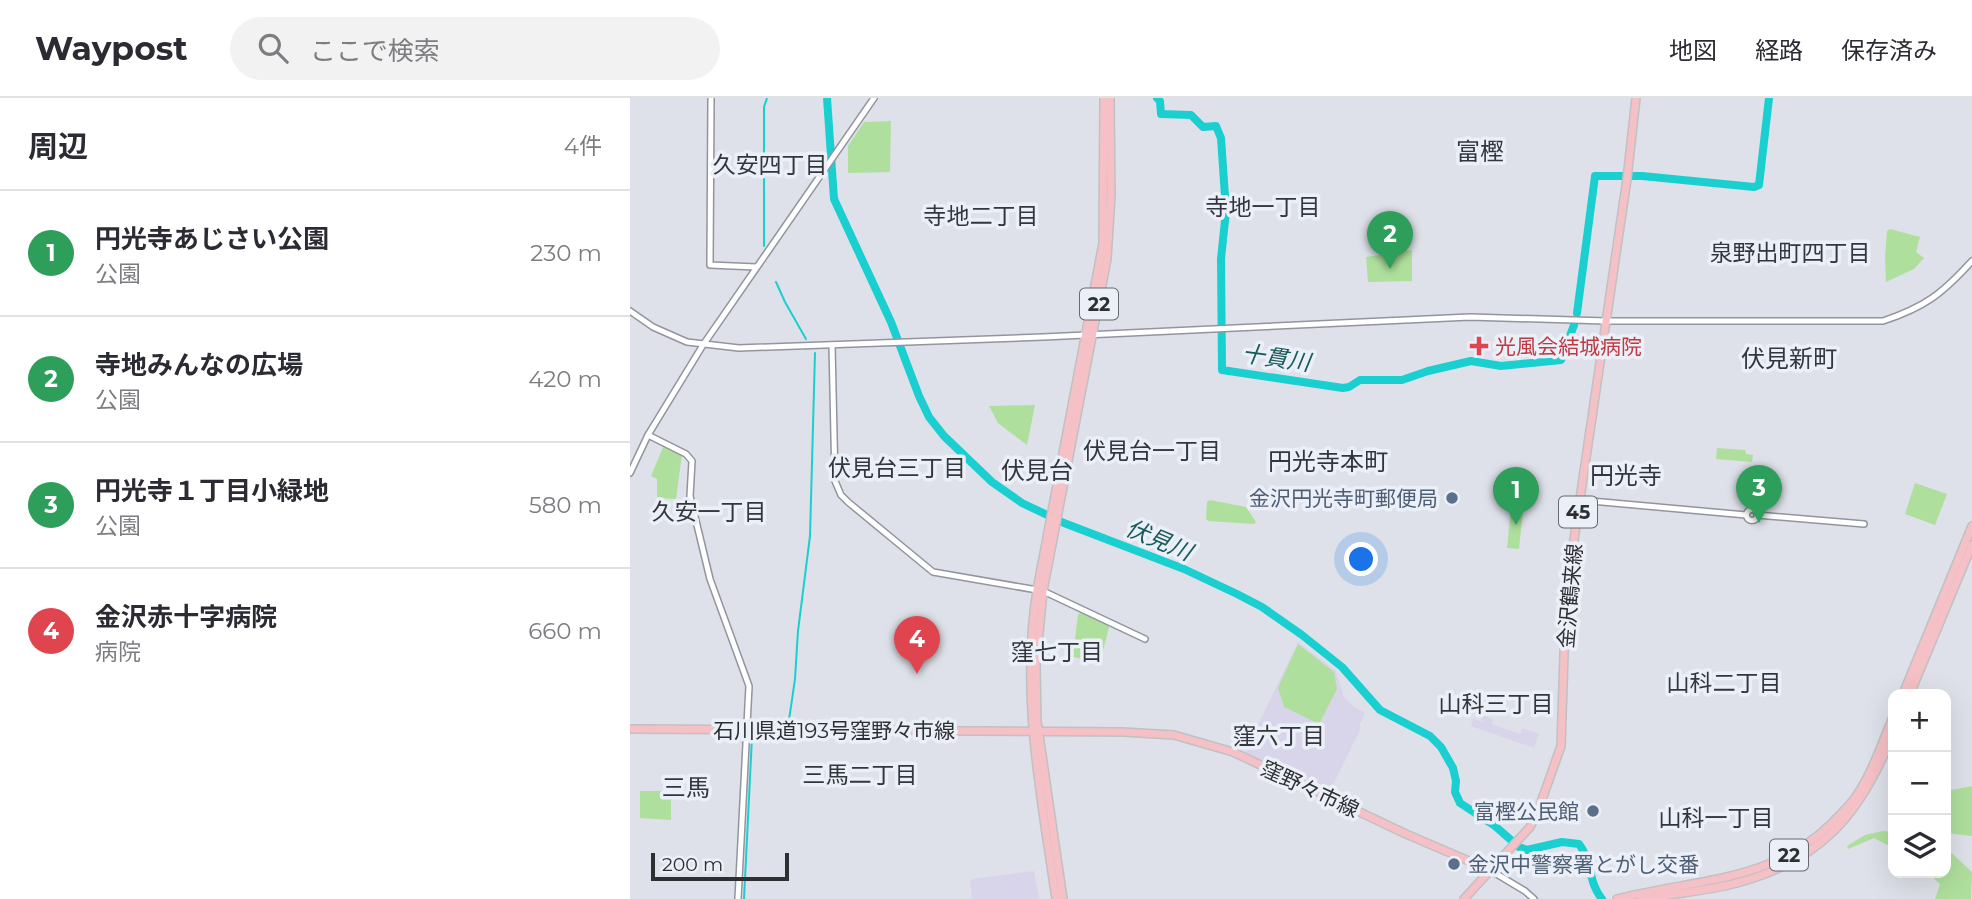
<!DOCTYPE html>
<html lang="ja">
<meta charset="utf-8">
<style>
body{margin:0;font-family:Montserrat,"Noto Sans JP",sans-serif;background:#f2f2f3;color:#2b2b33}
.controls{position:absolute;right:21px;bottom:21px;display:grid;overflow:hidden;border-radius:14px;box-shadow:0 7px 28px #0002}
.controls button{width:63px;height:63px;display:grid;place-items:center;padding:0;border:0;border-bottom:2px solid #e1e1e2;background:#fff;color:#2b2b33;font:35px sans-serif}
.scale{position:absolute;left:21px;bottom:18px;width:138px;box-sizing:border-box;padding-left:7px;border:4px solid #2d2f32;border-top:0;font-size:19px;line-height:24px;white-space:nowrap;color:#2d2f32;-webkit-text-stroke:5px #ebeff7;paint-order:stroke}
.you{position:absolute;left:732px;top:462px;width:24px;height:24px;margin:-18px;border:5px solid #fff;border-radius:50%;background:#1a73e8;box-shadow:0 0 0 10px #1a73e833}
.badge{display:grid;place-items:center;width:46px;height:46px;border-radius:50%;background:#2563eb;color:#fff;font-size:23px;font-weight:700}
.pin{position:absolute;translate:-50% -58px;filter:drop-shadow(0 2px 4px #0008)}
.pin::after{content:'';position:absolute;top:37px;width:24px;height:21px;background:inherit;clip-path:polygon(0 0,100% 0,50% 100%)}
.list{margin:0;padding:0;list-style:none}
h2{display:flex;justify-content:space-between;align-items:center;height:91px;margin:0;padding:0 28px;font-size:30px}
h2 small{font-size:23px;font-weight:400;color:#7c7c81}
.list li{display:grid;grid-template-columns:46px 1fr auto;gap:21px;align-items:center;box-sizing:border-box;height:126px;padding:0 28px;border-top:2px solid #e1e1e2}
.list b{display:block;font-size:26px;white-space:nowrap}
.list p{margin:0;font-size:23px;white-space:nowrap;color:#7c7c81}
.list em{font-size:23px;font-style:normal;color:#7c7c81}
.icon{flex:none;width:38px;height:38px;fill:none;stroke:currentColor;stroke-width:2;stroke-linecap:round;stroke-linejoin:round}
.map{position:relative;flex:none;width:1342px;height:801px;overflow:hidden}
header{display:flex;align-items:center;gap:42px;box-sizing:border-box;height:98px;padding:0 35px;background:#fff;border-bottom:2px solid #e1e1e2}
header strong{font-size:33px}
nav{display:flex;gap:38px;margin-inline-start:auto;font-size:24px}
.search{width:490px;height:63px;background:#f2f2f3;display:flex;align-items:center;gap:18px;box-sizing:border-box;padding:0 24px;border-radius:38px;color:#7c7c81;font-size:26px}
main{display:flex}
aside{flex:1;background:#fff}
.map>svg:first-child{display:block}
.education{fill:#d8d4ea}
.green{fill:#afdf9d}
.lines{fill:none;stroke-linecap:round;stroke-linejoin:round}
.stream{stroke:#1acfd0;stroke-width:2}
.river{stroke:#1acfd0;stroke-width:8}
.minor-casing{stroke:#92959d;stroke-width:8}
.major-casing{stroke:#c0c1c2;stroke-width:10}
.minor{stroke:#fff;stroke-width:5}
.major{stroke:#f5c0c6;stroke-width:7}
.health-dot{fill:#e0444e;stroke:#ebeff7;stroke-width:2.5}
.service-dot{fill:#5c6f8a;stroke:#ebeff7;stroke-width:2.5}
.labels{text-anchor:middle;dominant-baseline:central;stroke-width:7;stroke-linejoin:round;paint-order:stroke}
.shield{fill:#ebeff7;stroke:#66696d;stroke-width:2}
.shield-label{font-size:19px;font-weight:bold;fill:#2d2f32}
.health-label{font-size:21px;fill:#be3a42;stroke:#ebeff7;text-anchor:start}
.service-label{font-size:21px;fill:#4e5e75;stroke:#ebeff7;text-anchor:end}
.street-label{font-size:21px;fill:#2d2f32;stroke:#ebeff7}
.neighbourhood-label{font-size:23px;fill:#33363c;stroke:#ebeff7}
.water-label{font-size:23px;font-style:italic;fill:#185a5a;stroke:#ebeff7}
.quarter-label{font-size:24px;fill:#33363c;stroke:#ebeff7}
</style>
<header>
<strong>Waypost</strong>
<div class="search"><svg class="icon" aria-label="search" viewBox="0 0 24 24"><circle cx="10" cy="10" r="6"/><path d="M15 15l6 6"/></svg>ここで検索</div>
<nav><a>地図</a><a>経路</a><a>保存済み</a></nav>
</header>
<main>
<aside>
<h2>周辺<small>4件</small></h2>
<ul class="list">
<li><span class="badge" style="background:#2e9e5b">1</span><div><b>円光寺あじさい公園</b><p>公園</p></div><em>230 m</em></li>
<li><span class="badge" style="background:#2e9e5b">2</span><div><b>寺地みんなの広場</b><p>公園</p></div><em>420 m</em></li>
<li><span class="badge" style="background:#2e9e5b">3</span><div><b>円光寺１丁目小緑地</b><p>公園</p></div><em>580 m</em></li>
<li><span class="badge" style="background:#e0444e">4</span><div><b>金沢赤十字病院</b><p>病院</p></div><em>660 m</em></li>
</ul>
</aside>
<div class="map">
<svg width="1342" height="801" viewBox="0 0 1342 801">
<rect width="100%" height="100%" fill="#dee1e9"/>
<g class="education">
<polygon points="668,544 706,573 714,599 723,608 735,615 729,628 731,630 699,695 614,656"/>
<polygon points="853,618 863,621 862,626 890,636 892,630 909,636 904,650 841,628 843,621 854,624 851,621"/>
<polygon points="404,773 409,801 342,801 340,784 342,781"/>
</g>
<g class="green">
<polygon points="261,23 260,74 218,75 218,48 234,24"/>
<polygon points="1260,131 1290,139 1286,154 1294,160 1284,171 1256,184 1255,158 1257,133"/>
<polygon points="782,152 782,183 738,184 736,159"/>
<polygon points="405,307 397,347 368,325 359,308"/>
<polygon points="34,347 52,356 46,401 27,400 27,381 21,378"/>
<polygon points="1087,350 1115,352 1116,356 1123,357 1122,364 1086,361"/>
<polygon points="1285,385 1317,396 1305,427 1275,416"/>
<polygon points="882,401 894,402 889,451 877,450"/>
<polygon points="580,402 616,409 626,424 624,426 578,423 576,421 577,404"/>
<polygon points="451,515 478,527 479,530 470,564 443,559 448,516"/>
<polygon points="668,546 704,574 707,591 689,626 654,609 648,590"/>
<polygon points="1342,688 1342,738 1316,735 1316,693"/>
<polygon points="10,693 41,693 41,722 10,720"/>
<polygon points="1253,733 1263,734 1263,750 1244,740 1218,751 1217,748 1235,737"/>
<polygon points="1316,750 1342,774 1341,801 1305,801 1310,786 1298,775 1316,775"/>
</g>
<g class="lines">
<g class="stream">
<polyline points="134,148 134,9 137,0"/>
<polyline points="146,184 155,204 176,241"/>
<polyline points="158,629 165,581 168,533 180,438 185,255"/>
<polyline points="114,801 122,639 125,636 156,635"/>
</g>
<g class="river">
<path d="M 197,0 L 204,101 L 261,224 L 289,298 L 299,319 L 314,338 L 362,384 L 392,405 L 434,425 L 554,471 L 607,496 L 632,509 L 672,537 L 712,569 L 750,612 L 800,638 L 811,649 L 823,670 L 826,683 L 825,694 L 830,705 L 865,728 L 889,749 L 897,752 L 932,744 L 949,746 C 962,763 958,784 972,801"/>
<polyline points="527,0 530,3 531,16 561,17 573,29 586,28 591,40 596,113 591,161 592,272 713,290 719,289 730,282 772,282 798,273 841,263 871,268 931,262 944,227"/>
<polyline points="947,215 965,78 1012,78 1124,89 1129,87 1139,0"/>
</g>
<defs>
<g id="minor">
<polyline points="81,0 80,167 126,169"/>
<path d="M 0,213 L 23,229 L 57,244 L 109,250 L 413,239 L 840,219 L 976,223 L 1253,223 C 1295,209 1312,196 1342,163"/>
<polyline points="202,247 205,383 211,397 218,404 303,474 413,493 515,541"/>
<polyline points="18,337 56,356 62,363 60,398 80,481 119,588 108,801"/>
<polyline points="0,375 18,337 73,247 244,0"/>
<polyline points="950,402 1116,417"/>
<circle cx="1122" cy="417" r="5.5"/>
<polyline points="1127,417 1234,426"/>
<polyline points="860,772 895,793 904,801"/>
</g>
<g id="major">
<polyline points="1273,596 1342,428"/>
<polyline points="1280,596 1342,447"/>
<polyline points="0,631 493,634 544,637 603,654 776,736 860,772"/>
<path d="M 426,801 C 411,698 390,596 407,492 L 473,145 L 474,0"/>
<polyline points="433,801 407,623 406,567 413,493 477,161 481,97 480,0"/>
<polyline points="834,801 900,729 909,710 931,648 936,496 997,81 1006,0"/>
<path d="M 987,801 C 1064,781 1141,785 1202,725 C 1210,716 1220,708 1227,697 C 1243,673 1252,645 1263,619"/>
<path d="M 1011,801 C 1043,796 1076,793 1107,785 C 1193,762 1231,715 1263,636"/>
</g>
</defs>
<use href="#minor" class="minor-casing"/>
<use href="#major" class="major-casing"/>
<use href="#minor" class="minor"/>
<use href="#major" class="major"/>
</g>
<path class="health-dot" d="M845.5 237.5h7v7h7v7h-7v7h-7v-7h-7v-7h7z"/>
<g class="service-dot">
<circle cx="822" cy="400" r="7"/>
<circle cx="963" cy="713" r="7"/>
<circle cx="824" cy="766" r="7"/>
</g>
<g class="labels">
<g class="shield">
<rect x="450" y="190.5" width="38" height="31" rx="5"/>
<rect x="929" y="398.5" width="38" height="31" rx="5"/>
<rect x="1140" y="741.5" width="38" height="31" rx="5"/>
</g>
<g class="shield-label">
<text x="469" y="206">22</text>
<text x="948" y="414">45</text>
<text x="1159" y="757">22</text>
</g>
<g class="health-label">
<text x="865" y="248">光風会結城病院</text>
</g>
<g class="service-label">
<text x="808" y="400">金沢円光寺町郵便局</text>
<text x="949" y="713">富樫公民館</text>
<text x="838" y="766" text-anchor="start">金沢中警察署とがし交番</text>
</g>
<g class="street-label">
<text transform="translate(940 498) rotate(-85)">金沢鶴来線</text>
<text x="204" y="632">石川県道193号窪野々市線</text>
<text transform="translate(680 691) rotate(25)">窪野々市線</text>
</g>
<g class="neighbourhood-label">
<text x="140" y="67">久安四丁目</text>
<text x="633" y="109">寺地一丁目</text>
<text x="351" y="118">寺地二丁目</text>
<text x="1160" y="155">泉野出町四丁目</text>
<text x="522" y="353">伏見台一丁目</text>
<text x="267" y="370">伏見台三丁目</text>
<text x="79" y="414">久安一丁目</text>
<text x="427" y="554">窪七丁目</text>
<text x="1094" y="585">山科二丁目</text>
<text x="866" y="606">山科三丁目</text>
<text x="649" y="638">窪六丁目</text>
<text x="230" y="677">三馬二丁目</text>
<text x="1086" y="720">山科一丁目</text>
</g>
<g class="water-label">
<text transform="translate(646 260) rotate(8)">十貫川</text>
<text transform="translate(529 442) rotate(23)">伏見川</text>
</g>
<g class="quarter-label">
<text x="850" y="53">富樫</text>
<text x="1159" y="260">伏見新町</text>
<text x="698" y="363">円光寺本町</text>
<text x="407" y="372">伏見台</text>
<text x="996" y="377">円光寺</text>
<text x="56" y="689">三馬</text>
</g>
</g>
</svg>
<div class="controls">
<button>+</button>
<button>−</button>
<button><svg class="icon" aria-label="layers" viewBox="0 0 24 24"><path d="M12 4l9 5-9 5-9-5zM3 14l9 5 9-5"/></svg></button>
</div>
<div class="scale">200 m</div>
<div class="you"></div>
<div class="pin badge" style="left:886px;top:427px;background:#2e9e5b">1</div>
<div class="pin badge" style="left:760px;top:171px;background:#2e9e5b">2</div>
<div class="pin badge" style="left:1129px;top:425px;background:#2e9e5b">3</div>
<div class="pin badge" style="left:287px;top:576px;background:#e0444e">4</div>
</div>
</main>
